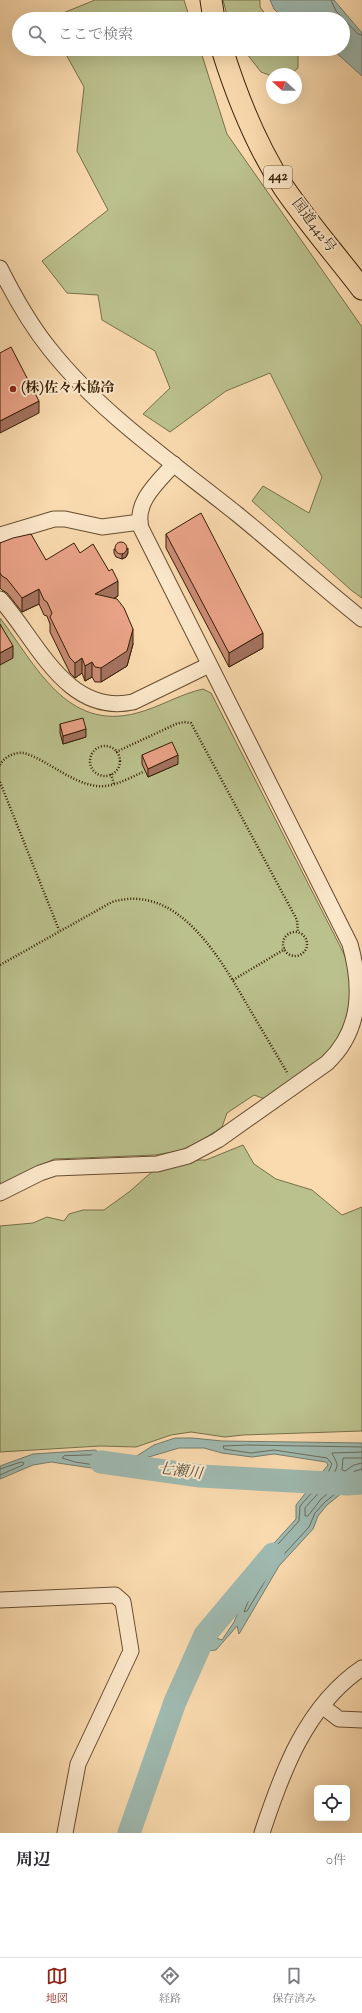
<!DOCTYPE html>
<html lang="ja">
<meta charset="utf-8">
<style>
body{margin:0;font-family:"Sorts Mill Goudy","Noto Serif JP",serif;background:#f2f2f3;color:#2b2b33}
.controls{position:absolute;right:12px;bottom:12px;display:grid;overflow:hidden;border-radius:6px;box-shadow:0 4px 16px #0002}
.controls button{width:36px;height:36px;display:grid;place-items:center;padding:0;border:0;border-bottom:1px solid #e1e1e2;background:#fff;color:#2b2b33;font:20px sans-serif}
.compass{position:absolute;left:266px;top:68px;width:36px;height:36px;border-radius:50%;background:#fff;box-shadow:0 4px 16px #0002;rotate:291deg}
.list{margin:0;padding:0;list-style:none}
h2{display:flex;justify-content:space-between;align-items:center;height:52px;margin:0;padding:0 16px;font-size:17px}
h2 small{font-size:13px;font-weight:400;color:#7c7c81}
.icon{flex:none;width:22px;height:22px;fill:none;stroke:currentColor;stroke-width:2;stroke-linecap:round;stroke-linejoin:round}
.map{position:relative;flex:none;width:362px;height:1833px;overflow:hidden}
.search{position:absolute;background:#fff;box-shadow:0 4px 16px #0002;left:12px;right:12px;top:12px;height:44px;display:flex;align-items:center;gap:10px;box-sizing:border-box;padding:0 14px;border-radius:22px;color:#7c7c81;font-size:15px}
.sheet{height:124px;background:#fff}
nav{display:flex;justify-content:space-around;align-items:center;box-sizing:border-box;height:56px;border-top:1px solid #e1e1e2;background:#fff;font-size:11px;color:#7c7c81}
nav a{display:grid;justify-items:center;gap:2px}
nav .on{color:#8f2418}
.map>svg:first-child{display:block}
.green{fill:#bbc18d;stroke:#78704a}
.water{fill:#9fbab1;stroke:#757c6d}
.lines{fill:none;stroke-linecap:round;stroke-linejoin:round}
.shore{stroke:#6a6c5c;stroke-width:1}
.river{stroke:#9fbab1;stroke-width:23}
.minor-casing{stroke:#674d30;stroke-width:17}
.highway-casing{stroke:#361e06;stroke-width:23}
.path{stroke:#361e06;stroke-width:2.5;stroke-dasharray:1 2;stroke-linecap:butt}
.minor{stroke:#fce8cb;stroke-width:15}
.highway{stroke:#fadbaf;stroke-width:21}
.wall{fill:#c98c75;stroke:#361e06}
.shaded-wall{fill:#a4725f;stroke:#361e06}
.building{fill:#eaa388;stroke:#361e06}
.poi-dot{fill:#8f2418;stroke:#fce8cb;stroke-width:1.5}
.labels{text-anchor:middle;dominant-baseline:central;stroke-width:4;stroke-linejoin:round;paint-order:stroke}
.shield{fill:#fce8cb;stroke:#715b41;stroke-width:1}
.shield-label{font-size:13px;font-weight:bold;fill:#361e06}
.street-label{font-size:14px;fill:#361e06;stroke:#fce8cb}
.poi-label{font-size:14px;font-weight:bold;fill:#361e06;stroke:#fce8cb;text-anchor:start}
.water-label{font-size:15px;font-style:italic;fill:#564d39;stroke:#fce8cb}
</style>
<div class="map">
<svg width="362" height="1833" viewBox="0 0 362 1833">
<rect width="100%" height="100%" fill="#fadbaf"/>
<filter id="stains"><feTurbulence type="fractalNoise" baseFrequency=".005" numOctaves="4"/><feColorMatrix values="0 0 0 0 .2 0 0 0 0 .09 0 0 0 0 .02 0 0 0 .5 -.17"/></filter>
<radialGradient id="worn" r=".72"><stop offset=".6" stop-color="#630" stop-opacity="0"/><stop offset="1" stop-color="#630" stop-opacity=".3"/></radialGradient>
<g class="green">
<polygon points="95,0 184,0 190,19 58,19 63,13"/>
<polygon points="223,0 260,0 260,7 269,19 228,19"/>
<polygon points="63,49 200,49 227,134 362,327 362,598 351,590 252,501 263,486 309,513 322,477 270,373 226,391 170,432 143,414 170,388 155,351 102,320 98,295 67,293 42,261 108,210 77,151 84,87"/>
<polygon points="243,49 293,49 298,55 298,68 291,74 272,74 272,76 261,72"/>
<path d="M 0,618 C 36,665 66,732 137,713 C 160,707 180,694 203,689 L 211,693 L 343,952 L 352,975 L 349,1021 L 330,1050 L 318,1062 L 265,1099 L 254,1095 L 227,1113 L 222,1127 L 196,1144 L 178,1151 L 155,1155 L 54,1159 L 2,1185 L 0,1182 Z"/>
<polygon points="243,1145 254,1164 276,1179 312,1190 342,1215 362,1207 362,1431 243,1435 225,1437 191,1432 171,1435 136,1447 100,1446 0,1452 0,1226 33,1223 47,1217 64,1221 69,1214 83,1210 104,1210 129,1192 154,1170 180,1160 206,1160"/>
</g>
<g class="water">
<polygon points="270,0 334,0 362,33 362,76 332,49 343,49 343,19 284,19 274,9"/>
<path d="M 175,1438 L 192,1438 L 222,1441 L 362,1443 L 362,1477 L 327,1505 L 318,1516 L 313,1529 L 279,1566 L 239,1634 L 237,1626 L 216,1650 L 205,1651 L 197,1671 L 194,1665 L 198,1654 L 198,1646 C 190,1650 189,1659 187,1666 L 183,1667 C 180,1655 192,1646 196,1635 L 211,1645 L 216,1638 L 222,1640 L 234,1622 L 257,1566 L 266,1552 L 296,1519 L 296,1505 L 328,1465 L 326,1462 L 274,1454 L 252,1457 L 222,1453 L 204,1448 L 179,1448 L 142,1459 L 127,1469 L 105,1470 L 51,1462 L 33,1465 L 0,1479 L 0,1466 L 33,1454 L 95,1450 L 102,1454 L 100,1461 L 135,1457 L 154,1445 Z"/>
</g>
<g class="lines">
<g class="shore">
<polyline points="331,0 336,11 358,34 362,35"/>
<polyline points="362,1447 247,1445 223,1446 224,1449 251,1453 274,1450 327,1458 332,1464 327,1475 300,1506 299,1521 269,1554 261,1568 244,1612 247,1611 276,1563 309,1527 315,1513 325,1502 358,1475 362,1474"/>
<path d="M 362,1452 L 332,1453 C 333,1456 336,1460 337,1464 C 338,1475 312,1499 305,1508 L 305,1516 L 308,1516 L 321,1499 L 355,1471 L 362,1469"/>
<polygon points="94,1455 97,1457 95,1465 75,1462 62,1458 64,1456"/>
<polyline points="362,1458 343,1458 342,1470 345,1471 354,1465 362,1463"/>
<polyline points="0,1469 21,1462 24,1463 23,1465 0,1475"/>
</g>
<g class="river">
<polyline points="101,1462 200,1476 347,1484 362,1483"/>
<polyline points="129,1833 175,1702 205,1635 273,1554"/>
</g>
<defs>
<g id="minor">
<path d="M 0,268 C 14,296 29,323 49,348 C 100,413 172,462 237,514 C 279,548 319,585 362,619"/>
<polyline points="0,535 54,519 65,519 102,527 140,522"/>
<path d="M 0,599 C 37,640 66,716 133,702 L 209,665"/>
<path d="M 0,1193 L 40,1173 L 55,1168 L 157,1164 L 188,1156 L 218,1140 L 327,1063 C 362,1030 362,987 350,944 L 141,528 C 134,502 158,482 174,464"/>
<polyline points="0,1600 115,1595 123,1602 131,1651 78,1764 65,1833"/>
<polyline points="322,1706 339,1719 362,1720"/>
<path d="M 262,1833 C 282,1772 306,1706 362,1668"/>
</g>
<g id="highway">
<polyline points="211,0 214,19"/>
<path d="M 222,49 C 237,97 256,145 284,188 C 308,223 336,255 362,289"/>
</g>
</defs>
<use href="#minor" class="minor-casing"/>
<use href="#highway" class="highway-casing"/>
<g class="path">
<circle cx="105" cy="761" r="15"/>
<polyline points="116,752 176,724 184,722 191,723 297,920 298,932"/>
<path d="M 0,765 C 5,756 15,752 24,753 C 51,761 77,789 106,786 C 119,784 132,777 143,772"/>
<polyline points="111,774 114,784"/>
<polyline points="0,782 59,930"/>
<circle cx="295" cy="944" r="12"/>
<path d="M 0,965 L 112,902 C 179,882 221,960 249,1008 C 262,1030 275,1052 288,1074"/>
<polyline points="233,980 285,949"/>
</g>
<use href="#minor" class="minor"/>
<use href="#highway" class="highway"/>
</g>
<g class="wall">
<polygon points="166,534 263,648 229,667 166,548"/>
<polygon points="0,543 46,560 80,553 118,596 113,599 133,644 127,666 101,682 95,682 92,677 85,681 82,673 75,678 70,673 50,632 50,624 47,616 44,615 39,604 22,612 7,593 2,590 0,588"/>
<polygon points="114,549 128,553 126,557 122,559 116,557 114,553"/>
<polygon points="60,724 86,737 63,744 60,733"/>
<polygon points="142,755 178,764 148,777 142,764"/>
</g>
<g class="shaded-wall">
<polygon points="39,401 39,413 0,433 0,421"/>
<polygon points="128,548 128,553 126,557 122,559 122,555"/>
<polygon points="118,581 118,596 95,609 95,594"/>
<polygon points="39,589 39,604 22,612 22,598"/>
<polygon points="133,629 133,644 127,666 101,682 101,668"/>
<polygon points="263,633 263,648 229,667 229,653"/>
<polygon points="13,646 13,658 0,665 0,653"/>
<polygon points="82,658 82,673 75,678 75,663"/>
<polygon points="92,662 92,677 85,681 85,666"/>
<polygon points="86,729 86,737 63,744 63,736"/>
<polygon points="178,755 178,764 148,777 148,769"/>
</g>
<g class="building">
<polygon points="11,347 39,401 0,421 0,353"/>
<polygon points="201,513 263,633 229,653 166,534"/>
<polygon points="31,534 46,560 74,543 80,553 93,544 109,571 112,569 118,581 95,594 117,599 124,608 133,629 127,651 101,668 95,667 92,662 85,666 82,658 75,663 70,658 50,617 52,613 47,602 44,600 39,589 22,598 7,579 2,576 0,573 0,543 13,538"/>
<circle cx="121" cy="548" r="6"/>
<polygon points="0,624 13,646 0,653"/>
<polygon points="83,718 86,729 63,736 60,724"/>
<polygon points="172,742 178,755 148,769 142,755"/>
</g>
<circle class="poi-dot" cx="13" cy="389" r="4"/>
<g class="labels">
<rect class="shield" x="264" y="166" width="28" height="22" rx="3"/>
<g class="shield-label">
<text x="278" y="177">442</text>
</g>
<g class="street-label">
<text transform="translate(313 226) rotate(53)">国道442号</text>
</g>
<g class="poi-label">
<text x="21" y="389">(株)佐々木協冷</text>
</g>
<g class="water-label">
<text transform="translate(180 1472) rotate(7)">七瀬川</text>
</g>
</g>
<rect width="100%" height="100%" filter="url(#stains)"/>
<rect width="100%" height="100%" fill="url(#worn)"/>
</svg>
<div class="controls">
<button><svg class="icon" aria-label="locate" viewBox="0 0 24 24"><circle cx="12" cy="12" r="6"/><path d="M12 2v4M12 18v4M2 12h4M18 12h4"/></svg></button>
</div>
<svg class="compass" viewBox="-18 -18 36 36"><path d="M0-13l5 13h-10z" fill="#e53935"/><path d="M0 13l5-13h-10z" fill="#7c7c81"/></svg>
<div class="search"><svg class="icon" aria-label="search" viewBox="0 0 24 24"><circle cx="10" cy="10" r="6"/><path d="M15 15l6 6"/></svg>ここで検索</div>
</div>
<section class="sheet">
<h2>周辺<small>0件</small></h2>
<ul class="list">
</ul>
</section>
<nav>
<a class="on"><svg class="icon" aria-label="map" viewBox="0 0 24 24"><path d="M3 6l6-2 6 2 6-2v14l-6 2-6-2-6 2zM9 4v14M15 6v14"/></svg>地図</a>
<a><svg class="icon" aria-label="directions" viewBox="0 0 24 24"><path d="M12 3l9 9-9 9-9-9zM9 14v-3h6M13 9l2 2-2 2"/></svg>経路</a>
<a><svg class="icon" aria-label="saved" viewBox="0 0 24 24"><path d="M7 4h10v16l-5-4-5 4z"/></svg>保存済み</a>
</nav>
